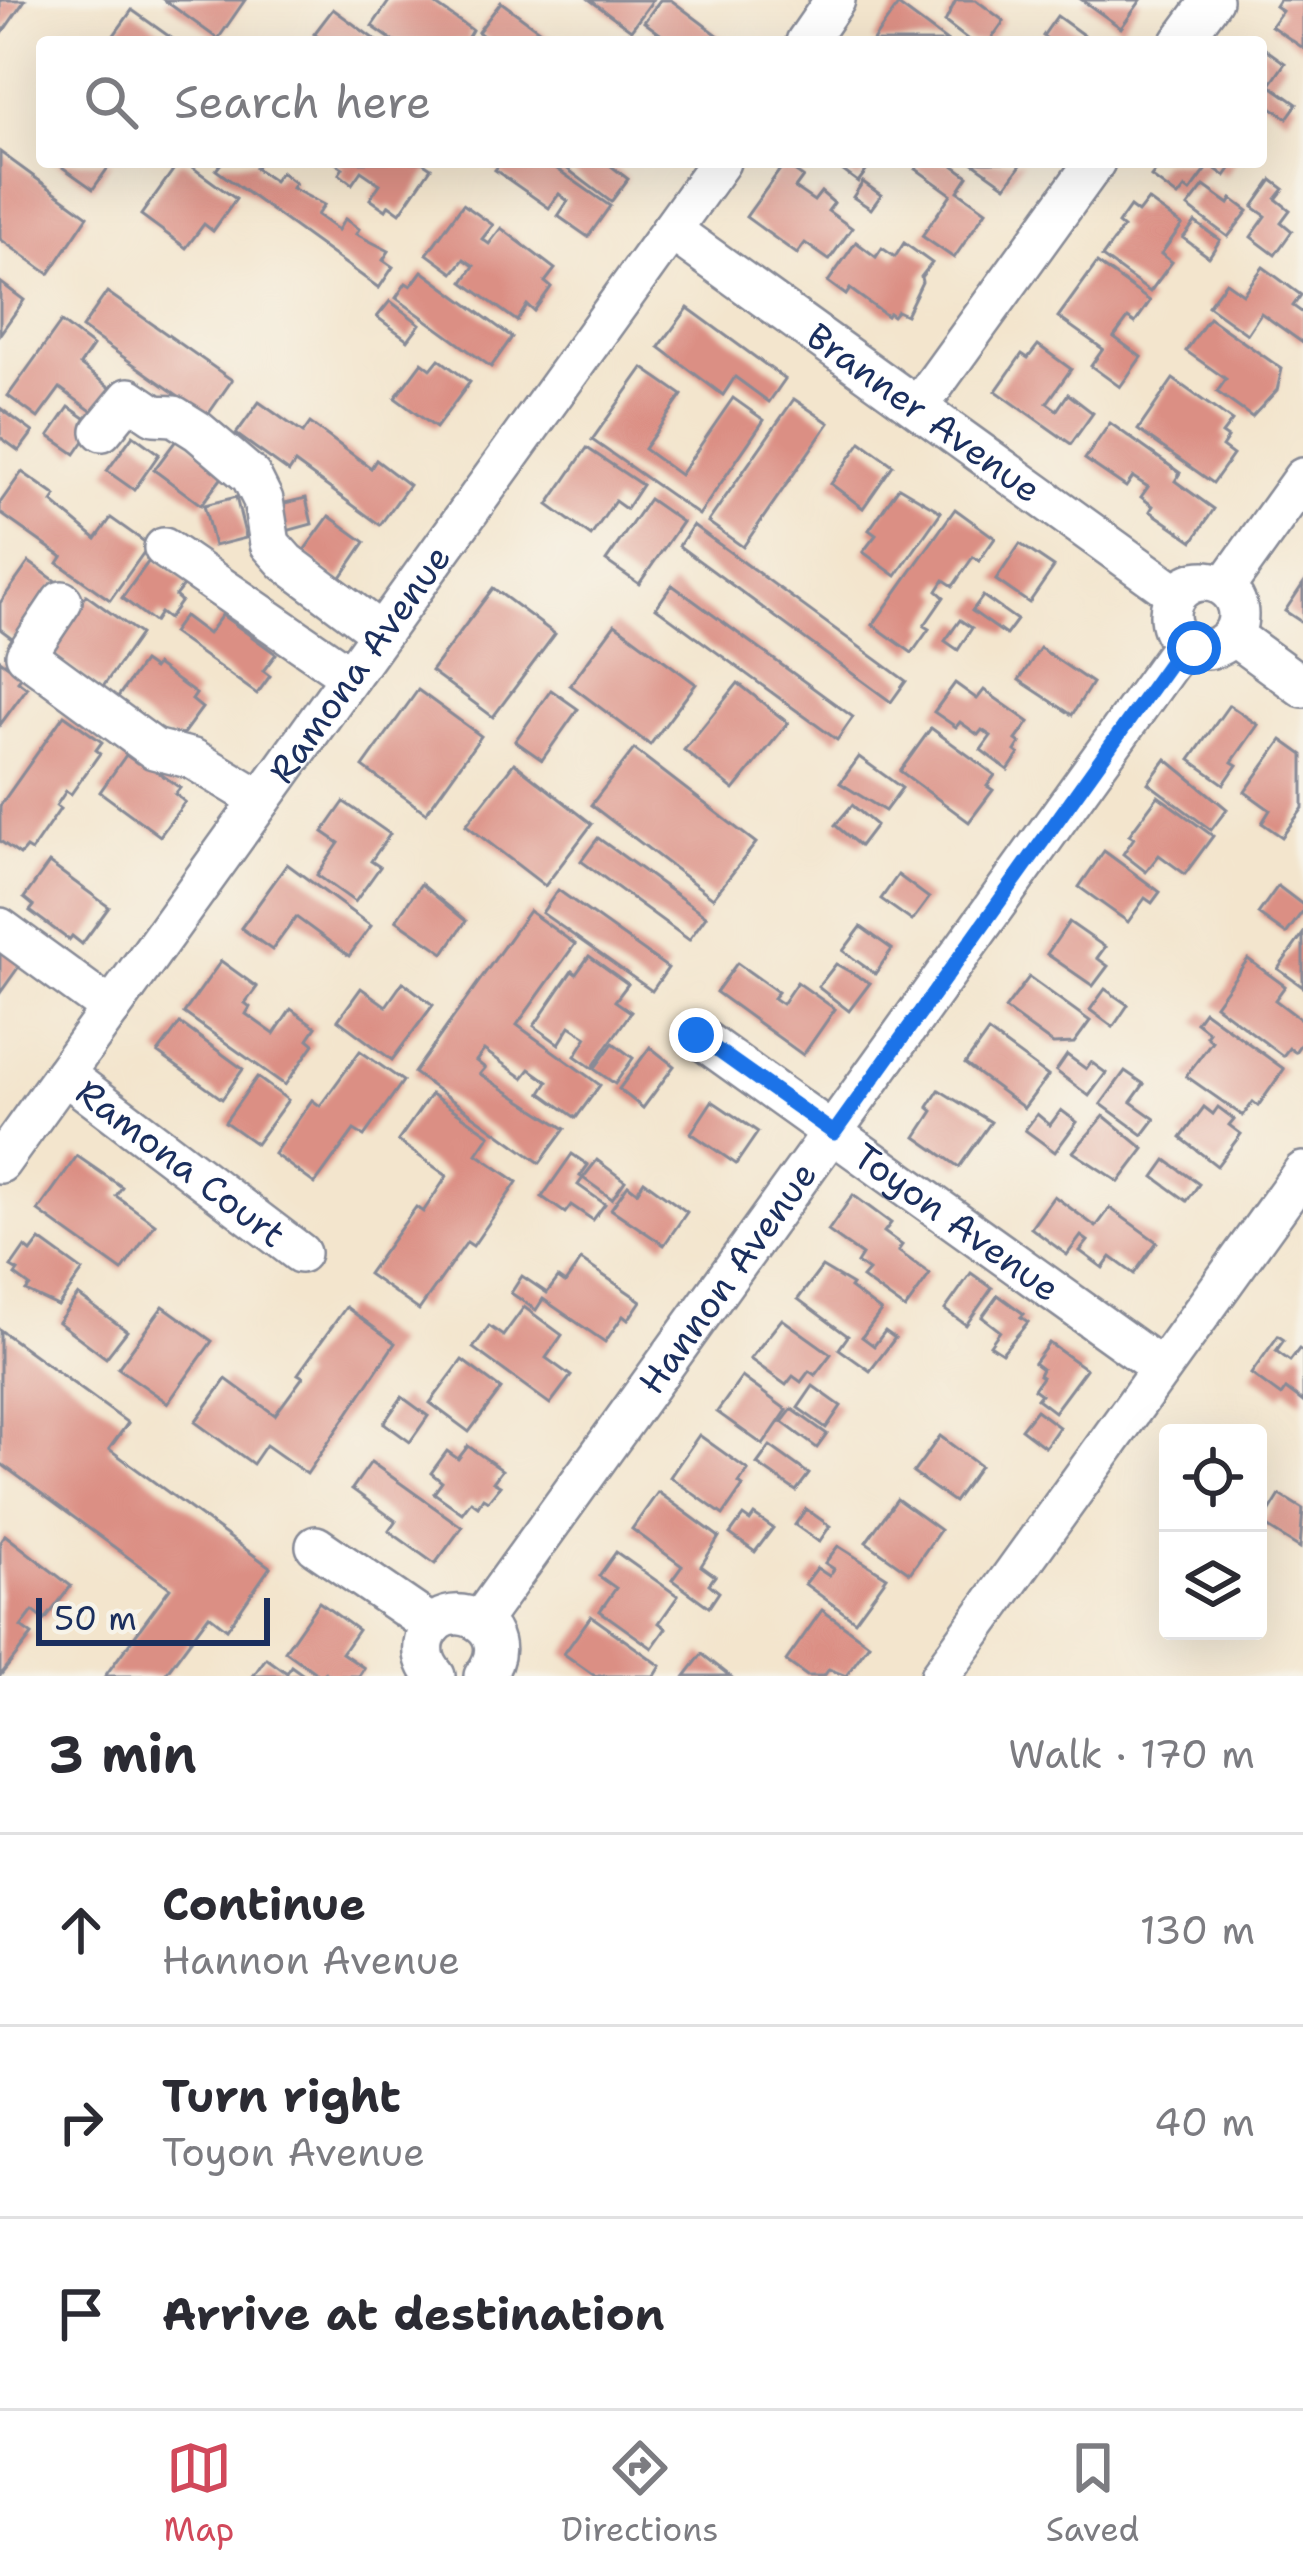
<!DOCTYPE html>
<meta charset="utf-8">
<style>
body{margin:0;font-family:"Shantell Sans",sans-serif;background:#f2f2f3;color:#2b2b33}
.controls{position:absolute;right:36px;bottom:36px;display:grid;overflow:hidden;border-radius:12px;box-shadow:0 12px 48px #0002}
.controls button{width:108px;height:108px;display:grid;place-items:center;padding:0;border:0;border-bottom:3px solid #e1e1e2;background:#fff;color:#2b2b33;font:60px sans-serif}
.scale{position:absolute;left:36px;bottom:30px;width:234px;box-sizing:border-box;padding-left:12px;border:6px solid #1b2f5e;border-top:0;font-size:33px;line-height:42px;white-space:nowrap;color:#1b2f5e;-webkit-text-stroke:9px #f7f3e8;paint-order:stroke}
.stop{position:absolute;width:36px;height:36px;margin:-27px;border:9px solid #1a73e8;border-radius:50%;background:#fff}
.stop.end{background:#1a73e8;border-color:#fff;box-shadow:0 3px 12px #0008}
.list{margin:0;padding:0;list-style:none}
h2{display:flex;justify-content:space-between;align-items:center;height:156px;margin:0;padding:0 48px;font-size:51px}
h2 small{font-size:39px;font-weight:400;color:#7c7c81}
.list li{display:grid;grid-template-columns:78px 1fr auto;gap:36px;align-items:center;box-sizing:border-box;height:192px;padding:0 48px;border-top:3px solid #e1e1e2}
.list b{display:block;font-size:45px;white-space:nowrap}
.list p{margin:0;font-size:39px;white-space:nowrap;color:#7c7c81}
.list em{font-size:39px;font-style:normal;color:#7c7c81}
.icon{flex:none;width:66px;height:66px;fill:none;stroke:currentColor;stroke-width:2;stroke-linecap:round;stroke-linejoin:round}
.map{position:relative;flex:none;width:1303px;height:1676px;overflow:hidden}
.search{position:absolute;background:#fff;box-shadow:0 12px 48px #0002;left:36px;right:36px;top:36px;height:132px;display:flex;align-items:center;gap:30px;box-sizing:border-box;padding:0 42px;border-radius:12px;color:#7c7c81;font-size:45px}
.sheet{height:732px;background:#fff}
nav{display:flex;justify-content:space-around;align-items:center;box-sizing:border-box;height:168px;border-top:3px solid #e1e1e2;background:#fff;font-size:33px;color:#7c7c81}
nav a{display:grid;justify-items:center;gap:6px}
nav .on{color:#d1495b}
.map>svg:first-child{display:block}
.building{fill:#db8f84}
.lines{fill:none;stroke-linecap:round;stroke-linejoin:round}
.minor-casing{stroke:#878a96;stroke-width:44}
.minor{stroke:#fff;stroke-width:39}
.route{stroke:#1a73e8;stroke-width:15}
.labels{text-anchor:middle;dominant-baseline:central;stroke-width:10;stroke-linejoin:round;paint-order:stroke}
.street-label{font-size:36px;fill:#1b2f5e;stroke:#f7f3e8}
</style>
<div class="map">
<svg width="1303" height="1676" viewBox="0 0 1303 1676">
<rect width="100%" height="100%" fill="#f7f3e8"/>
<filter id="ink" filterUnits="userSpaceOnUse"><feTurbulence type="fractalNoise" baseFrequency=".00833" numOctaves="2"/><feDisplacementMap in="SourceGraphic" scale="24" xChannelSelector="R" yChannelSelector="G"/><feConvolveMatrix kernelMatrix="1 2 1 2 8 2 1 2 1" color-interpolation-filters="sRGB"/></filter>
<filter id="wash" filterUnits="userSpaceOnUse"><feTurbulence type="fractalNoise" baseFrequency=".004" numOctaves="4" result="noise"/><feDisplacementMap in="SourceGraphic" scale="48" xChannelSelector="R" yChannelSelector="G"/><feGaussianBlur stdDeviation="2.7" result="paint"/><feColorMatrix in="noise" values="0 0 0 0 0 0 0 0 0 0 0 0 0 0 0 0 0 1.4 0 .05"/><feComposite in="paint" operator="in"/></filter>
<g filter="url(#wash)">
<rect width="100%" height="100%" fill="#f3e5cd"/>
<g id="blocks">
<g class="building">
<polygon points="0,0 25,0 0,36"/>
<polygon points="164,0 245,0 218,39"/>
<polygon points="390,0 429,0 472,30 468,37 475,42 395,42 372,26"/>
<polygon points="590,0 653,0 631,30"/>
<polygon points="660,0 671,0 727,42 671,42 644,22"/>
<polygon points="956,0 976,0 1004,21 989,42 971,42 945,22"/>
<polygon points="1082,0 1141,0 1121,28"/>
<polygon points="1279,0 1303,0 1303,48 1271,26 1282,11 1275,6"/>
<polygon points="501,2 555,42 491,42 478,32"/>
<polygon points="898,5 948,42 872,42"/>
<polygon points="333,9 378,42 325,42 314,34"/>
<polygon points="132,10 177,42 109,42"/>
<polygon points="1057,16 1086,37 1083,42 1051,42 1043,36"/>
<polygon points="1261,46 1285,63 1270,85 1297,104 1287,118 1261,100"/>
<polygon points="0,152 88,216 49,274 0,239"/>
<polygon points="55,162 112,162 93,189"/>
<polygon points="179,162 185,162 236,199 213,231 204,224 186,248 141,215"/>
<polygon points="222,162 260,162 255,168 274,181 281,172 295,183 292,188 324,205 317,215 338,230 345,219 359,229 356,234 389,251 383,260 393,267 379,288 216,170"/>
<polygon points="334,162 422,162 431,168 400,213 389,205 386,210 370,199 380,184 361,171 352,184 339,174 343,168"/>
<polygon points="501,162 547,162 610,206 588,237 558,216 568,201 559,194 549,208 495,170"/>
<polygon points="571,162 606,162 628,179 611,202 566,168"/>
<polygon points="831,162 873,162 858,182"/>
<polygon points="921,162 949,162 968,176 958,191 986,211 954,258 922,236 951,194 916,169"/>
<polygon points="972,162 1023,162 1006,186"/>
<polygon points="1162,162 1235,162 1225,176 1210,165 1190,192 1185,188 1178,197 1151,177"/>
<polygon points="784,164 803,177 795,188 814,201 821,192 834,203 828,211 852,228 829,260 805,243 797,254 746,217"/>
<polygon points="1272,180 1284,189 1276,199 1290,210 1281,222 1292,231 1275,255 1251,237 1266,216 1253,207"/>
<polygon points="863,182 881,195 871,209 853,197"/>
<polygon points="1204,186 1229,204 1232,199 1248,211 1228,237 1188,207"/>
<polygon points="1148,200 1182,225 1161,254 1172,262 1150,292 1102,257 1123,228 1118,224 1130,207 1138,213"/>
<polygon points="463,204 493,225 482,239 489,244 501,228 555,269 545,282 551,287 534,311 527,305 517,321 463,282 474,266 464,259 453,273 427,254"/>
<polygon points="1195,222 1220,240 1209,257 1183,238"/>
<polygon points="856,242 876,257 882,248 895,257 904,243 932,263 921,277 922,282 906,315 897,311 893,316 889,313 887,316 850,289 846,295 828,282"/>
<polygon points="1097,263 1150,301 1135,323 1128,318 1114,337 1141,357 1120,387 1091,366 1103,349 1058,317"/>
<polygon points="1263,267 1301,295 1293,306 1303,313 1303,343 1261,313 1247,334 1208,306 1226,282 1243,294"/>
<polygon points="422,271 512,337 491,367 396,298 406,283 411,286"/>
<polygon points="0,282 24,300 0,334"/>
<polygon points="107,292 232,380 207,416 82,328"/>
<polygon points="390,301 420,324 408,340 377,317"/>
<polygon points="688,308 785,379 769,402 735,377 723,395 659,347"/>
<polygon points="1209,318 1282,369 1277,390 1252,417 1217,392 1226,379 1186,351"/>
<polygon points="61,322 93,346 80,365 112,389 94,413 60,388 38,418 8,396"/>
<polygon points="1038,345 1071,369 1047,403 1057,410 1068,394 1093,413 1071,444 996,391 1022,354 1028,358"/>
<polygon points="439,359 470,382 436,428 395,398 422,362 431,369"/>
<polygon points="643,368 682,395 644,449 680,475 733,398 764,420 699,515 592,440"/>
<polygon points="1173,379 1232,421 1222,434 1228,438 1222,447 1233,455 1213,483 1138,430"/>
<polygon points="794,399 829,423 743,547 708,522"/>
<polygon points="259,402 303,433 310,423 371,468 376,460 409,485 380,525 295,463 289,472 236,434"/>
<polygon points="69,407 95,425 75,454 49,436"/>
<polygon points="0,408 33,432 19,451 0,437"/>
<polygon points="1110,423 1180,473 1175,481 1214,509 1193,541 1150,511 1153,506 1141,497 1148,487 1133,477 1126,487 1085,459"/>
<polygon points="133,435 159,454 134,490 107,471"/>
<polygon points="180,435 227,471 201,505 154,470"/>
<polygon points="861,442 893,465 863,508 831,484"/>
<polygon points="587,448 642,485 626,509 615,501 591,536 548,505"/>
<polygon points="22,472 56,496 52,502 96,539 111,518 149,545 110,600 58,563 62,557 0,513 0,503"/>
<polygon points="899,487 941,512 896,576 863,552 876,535 869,530"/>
<polygon points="236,497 246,538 214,546 204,505"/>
<polygon points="306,498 312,524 283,532 276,505"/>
<polygon points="649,499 682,522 639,584 606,561"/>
<polygon points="955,509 995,538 979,561 973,557 953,586 944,580 937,591 944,597 924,626 929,629 912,653 873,625"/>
<polygon points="329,516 365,542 339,580 303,552"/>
<polygon points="693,525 906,681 891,702 679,546"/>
<polygon points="1020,544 1054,567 1029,603 996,580"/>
<polygon points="151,558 186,582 175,596 181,601 168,619 160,613 154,622 122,598"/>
<polygon points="29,562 57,582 16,641 0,629 0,603"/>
<polygon points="1303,584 1303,623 1285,611"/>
<polygon points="672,585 853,717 837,740 656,608"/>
<polygon points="493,588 555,634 493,717 431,671"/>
<polygon points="86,595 140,634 102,688 47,650"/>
<polygon points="983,596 1017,620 1006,635 972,611"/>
<polygon points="222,615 276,654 263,671 270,676 257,694 172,633 184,616 208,634"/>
<polygon points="960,620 972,628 958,650 945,641"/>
<polygon points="615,624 696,684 650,745 570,685"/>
<polygon points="1040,648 1092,683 1072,715 1019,680"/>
<polygon points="0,660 22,676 18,681 27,688 0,725"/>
<polygon points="143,662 153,669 156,665 196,694 192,700 202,708 177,742 117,698"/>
<polygon points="738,683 788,723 734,790 684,750"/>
<polygon points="955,683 977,699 984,690 1029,722 1016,740 1020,743 1015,751 1019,754 1008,770 981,750 991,736 982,730 978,735 960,722 956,727 934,712"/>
<polygon points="418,690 481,736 426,813 363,767"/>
<polygon points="551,690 578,709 542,760 515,741"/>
<polygon points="1229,705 1258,725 1232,762 1237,765 1224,784 1190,760"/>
<polygon points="64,715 102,742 96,750 100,753 71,794 66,791 56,806 60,809 31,851 26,848 20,855 0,841 0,806"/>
<polygon points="931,728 995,775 987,786 993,790 969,822 900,771"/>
<polygon points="1282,740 1303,755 1303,808 1282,837 1262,823 1270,810 1245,792"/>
<polygon points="634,749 756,843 713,898 591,805"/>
<polygon points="126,755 137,763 140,759 180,788 175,794 185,802 160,836 100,792"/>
<polygon points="859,757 902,788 885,811 840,783"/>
<polygon points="1166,759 1227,809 1211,830 1148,783"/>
<polygon points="514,763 592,824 545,886 466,825"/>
<polygon points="1158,796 1213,836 1185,874 1159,855 1146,872 1123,854 1134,838 1129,835"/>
<polygon points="344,802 390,834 371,861 380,867 355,902 317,875 339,843 323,832"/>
<polygon points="852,805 876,825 860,846 835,825"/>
<polygon points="598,838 706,916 689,940 581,861"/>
<polygon points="1104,851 1160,892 1152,903 1145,898 1128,922 1079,887"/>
<polygon points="49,863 109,907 82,944 72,936 69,940 30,911 34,906 24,898"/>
<polygon points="287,864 371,926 349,956 296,917 272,950 241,928"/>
<polygon points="898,875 929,898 912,921 881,899"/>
<polygon points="421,884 466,921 444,953 396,920"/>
<polygon points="1278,886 1303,905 1303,911 1286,934 1258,914"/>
<polygon points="558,890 668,968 652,991 542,913"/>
<polygon points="529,911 575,944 517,1025 600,1085 576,1118 541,1093 548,1082 530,1069 523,1078 484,1050 476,1061 485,1068 480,1074 565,1129 540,1163 414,1073"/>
<polygon points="1069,922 1105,947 1097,958 1108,966 1093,986 1047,954"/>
<polygon points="861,927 892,949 875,974 843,951"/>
<polygon points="1303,934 1303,987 1278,969"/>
<polygon points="0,941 25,958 0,993"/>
<polygon points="589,956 628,984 615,1001 631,1012 592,1068 575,1056 587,1037 570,1026 559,1044 534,1026 572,971 576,974"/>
<polygon points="1248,959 1285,986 1275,1000 1303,1021 1303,1041 1295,1052 1289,1048 1283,1056 1215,1005"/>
<polygon points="221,961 257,987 245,1003 250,1007 246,1014 274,1034 291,1009 316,1027 308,1039 314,1044 285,1085 184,1013"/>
<polygon points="737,963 778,992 773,998 782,1004 797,982 835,1009 803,1055 716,992"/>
<polygon points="836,964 870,983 849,1011 818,987"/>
<polygon points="1029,977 1090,1021 1074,1043 1053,1044 1005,1009"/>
<polygon points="403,982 433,1005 392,1060 338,1020 361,988 386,1006"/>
<polygon points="1105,989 1128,1005 1113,1027 1090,1010"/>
<polygon points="1204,1011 1284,1069 1258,1106 1253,1102 1243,1116 1186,1076 1212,1041 1206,1036 1209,1032 1196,1022"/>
<polygon points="180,1023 243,1069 222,1099 158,1053"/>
<polygon points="988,1032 1048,1076 1024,1108 965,1064"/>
<polygon points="613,1043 633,1058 615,1084 594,1069"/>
<polygon points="650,1047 674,1066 643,1108 619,1089"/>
<polygon points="360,1051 403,1081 364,1136 354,1130 315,1184 274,1154 312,1100 320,1106"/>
<polygon points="1067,1055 1086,1069 1091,1062 1106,1073 1089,1096 1056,1071"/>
<polygon points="1125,1071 1144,1084 1131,1102 1155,1119 1143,1135 1101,1104"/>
<polygon points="257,1077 288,1100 256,1144 225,1122"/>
<polygon points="939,1090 991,1122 959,1167 916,1137 933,1111 928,1107"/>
<polygon points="431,1094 490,1135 477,1154 517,1182 473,1246 467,1242 419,1310 368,1274 416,1207 423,1212 447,1176 398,1141"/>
<polygon points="712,1101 758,1132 736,1164 691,1133"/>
<polygon points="1204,1107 1213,1114 1218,1107 1234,1119 1229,1125 1241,1134 1217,1166 1181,1138"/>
<polygon points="1061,1110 1077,1122 1055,1152 1025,1130 1037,1114 1050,1125"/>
<polygon points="1104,1116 1144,1149 1119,1182 1073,1152"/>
<polygon points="572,1154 588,1165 580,1176 583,1178 597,1160 625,1181 612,1199 583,1178 578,1185 605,1204 593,1220 571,1205 565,1213 542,1197"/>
<polygon points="77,1156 122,1187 116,1196 155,1224 122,1271 38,1211"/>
<polygon points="1166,1160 1199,1184 1187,1201 1154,1177"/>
<polygon points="644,1181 687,1212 664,1245 611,1209 628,1185 637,1192"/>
<polygon points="853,1195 891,1223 884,1232 902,1245 898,1251 930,1274 905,1309 862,1278 868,1271 857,1263 862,1255 828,1231"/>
<polygon points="1054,1196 1096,1227 1110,1208 1157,1242 1134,1274 1111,1257 1103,1268 1080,1251 1088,1241 1081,1236 1067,1255 1031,1228"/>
<polygon points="40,1240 83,1271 58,1306 26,1291 30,1286 15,1275 18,1271 11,1267 25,1247 31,1252"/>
<polygon points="581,1260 641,1301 628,1320 623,1316 605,1342 543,1299 536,1310 511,1293 522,1276 547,1293 558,1278 565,1283"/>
<polygon points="822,1267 852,1285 850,1288 881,1311 862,1337 874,1346 885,1331 895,1338 870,1371 839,1349 848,1336 798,1299"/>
<polygon points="971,1273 992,1288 966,1325 945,1310"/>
<polygon points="78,1295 127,1331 106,1358 58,1322"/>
<polygon points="998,1295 1024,1314 1021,1317 1028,1322 1002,1353 990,1345 1000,1331 982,1317"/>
<polygon points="163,1306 212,1341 168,1403 118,1368"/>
<polygon points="346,1307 395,1343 307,1474 266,1445 253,1464 195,1422 226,1379 275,1415 303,1377 298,1374"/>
<polygon points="524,1307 562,1335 546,1358 571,1376 550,1404 473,1348 489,1326 503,1336"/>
<polygon points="782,1319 831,1354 815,1375 809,1371 801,1382 793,1376 786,1385 750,1359"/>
<polygon points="0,1330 128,1423 109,1449 270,1567 227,1629 209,1615 164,1676 105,1676 170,1588 0,1463"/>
<polygon points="1278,1336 1284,1340 1276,1351 1290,1361 1299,1349 1303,1352 1303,1402 1286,1389 1281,1396 1251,1374"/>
<polygon points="1049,1343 1086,1369 1054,1412 1037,1399 1041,1394 1034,1389 1042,1377 1039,1375 1042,1369 1034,1363"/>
<polygon points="462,1360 501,1389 469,1432 430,1403"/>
<polygon points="742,1377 787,1410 763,1445 717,1412"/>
<polygon points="813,1386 841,1406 826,1428 798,1408"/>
<polygon points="402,1397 428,1416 410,1442 384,1423"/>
<polygon points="792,1409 827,1434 817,1448 782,1422"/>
<polygon points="1036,1410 1059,1427 1045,1447 1021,1429"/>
<polygon points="699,1435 748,1470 739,1483 743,1486 723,1515 670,1477"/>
<polygon points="940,1436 980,1466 954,1502 913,1473"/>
<polygon points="468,1446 502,1470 493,1482 500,1486 488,1501 483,1498 478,1506 471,1501 462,1513 434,1493 442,1482 431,1473 447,1451 458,1459"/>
<polygon points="770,1446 809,1474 796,1491 757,1464"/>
<polygon points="371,1462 462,1527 435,1564 389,1531 396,1521 352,1489"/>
<polygon points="658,1492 719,1537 701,1566 715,1576 709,1584 719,1592 709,1607 672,1580 682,1566 632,1529"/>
<polygon points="1280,1495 1303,1509 1300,1548 1262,1524"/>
<polygon points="897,1499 940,1530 910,1573 866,1542"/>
<polygon points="806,1509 830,1526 819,1542 795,1525"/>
<polygon points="754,1515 773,1528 755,1552 730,1534 743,1516 750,1521"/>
<polygon points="5,1535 71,1586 45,1620 33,1611 21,1627 32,1635 0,1676 0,1542"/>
<polygon points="838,1546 887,1577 855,1621 805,1584 817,1568 829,1576 834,1569 825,1563"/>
<polygon points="616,1552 678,1596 659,1623 666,1628 652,1648 600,1611 616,1588 599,1576"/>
<polygon points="319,1602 358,1630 342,1653 364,1668 359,1676 331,1676 325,1672 320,1676 285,1651"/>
<polygon points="822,1610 869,1644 846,1676 829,1669 824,1676 807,1676 786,1661"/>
<polygon points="591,1616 661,1666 655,1676 595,1676 564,1654"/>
<polygon points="702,1654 730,1676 685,1676"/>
<polygon points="266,1658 287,1673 291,1666 305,1676 253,1676"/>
</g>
</g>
</g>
<g filter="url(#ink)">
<use href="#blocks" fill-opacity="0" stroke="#878a96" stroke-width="3"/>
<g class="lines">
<defs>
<g id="minor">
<polyline points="806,42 835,0"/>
<polyline points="1181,42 1212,0"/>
<path id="s1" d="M 671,230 L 1176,594"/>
<polyline points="918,407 1095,162"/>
<polyline points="102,431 129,398 154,415 174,416 198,431 251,476 263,500 270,544 286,562 381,633"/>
<polyline points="164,548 350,676"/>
<circle cx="1204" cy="615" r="34"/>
<polyline points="1225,587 1303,478"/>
<polyline points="62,601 26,655 154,749 193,759 261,800"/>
<polyline points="1232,635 1303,687"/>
<polyline points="0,928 111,1009"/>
<path id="s2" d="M 696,1035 L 1161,1368"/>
<path id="s3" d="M 64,1074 L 300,1253"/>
<path id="s4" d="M 0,1163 L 720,162"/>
<polyline points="316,1546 433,1626"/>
<path id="s5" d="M 480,1621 L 1184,643"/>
<path d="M 435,1676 C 426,1665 421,1654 425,1639 C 443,1588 523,1626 484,1676"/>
<polyline points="940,1676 1303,1172"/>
</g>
</defs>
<use href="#minor" class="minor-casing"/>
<use href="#minor" class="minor"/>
</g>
</g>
<g class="lines" filter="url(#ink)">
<polyline class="route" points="696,1035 834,1133 1184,643 1194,648"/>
</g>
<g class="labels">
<g class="street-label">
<text stroke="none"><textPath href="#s1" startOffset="312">Branner Avenue</textPath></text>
<text stroke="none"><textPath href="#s4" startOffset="615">Ramona Avenue</textPath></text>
<text stroke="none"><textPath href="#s3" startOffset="147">Ramona Court</textPath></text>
<text stroke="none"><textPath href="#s2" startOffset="321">Toyon Avenue</textPath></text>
<text stroke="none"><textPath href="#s5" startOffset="423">Hannon Avenue</textPath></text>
</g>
</g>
</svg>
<div class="controls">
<button><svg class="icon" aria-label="locate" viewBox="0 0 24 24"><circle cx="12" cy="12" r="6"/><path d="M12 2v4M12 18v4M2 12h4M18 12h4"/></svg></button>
<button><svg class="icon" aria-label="layers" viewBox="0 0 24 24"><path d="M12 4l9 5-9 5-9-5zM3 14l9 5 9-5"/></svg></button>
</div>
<div class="scale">50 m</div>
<div class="stop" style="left:1194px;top:648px"></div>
<div class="stop end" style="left:696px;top:1035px"></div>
<div class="search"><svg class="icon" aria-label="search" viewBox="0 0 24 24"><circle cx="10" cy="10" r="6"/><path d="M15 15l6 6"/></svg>Search here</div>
</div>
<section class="sheet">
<h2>3 min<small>Walk · 170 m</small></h2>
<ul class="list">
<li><svg class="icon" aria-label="ahead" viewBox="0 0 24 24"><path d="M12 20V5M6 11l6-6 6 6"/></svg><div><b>Continue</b><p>Hannon Avenue</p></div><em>130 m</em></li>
<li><svg class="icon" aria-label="right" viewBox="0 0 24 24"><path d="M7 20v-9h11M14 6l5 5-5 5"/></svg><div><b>Turn right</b><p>Toyon Avenue</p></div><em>40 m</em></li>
<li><svg class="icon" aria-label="arrive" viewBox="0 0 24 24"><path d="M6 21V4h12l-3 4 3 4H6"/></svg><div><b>Arrive at destination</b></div></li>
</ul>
</section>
<nav>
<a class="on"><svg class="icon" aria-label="map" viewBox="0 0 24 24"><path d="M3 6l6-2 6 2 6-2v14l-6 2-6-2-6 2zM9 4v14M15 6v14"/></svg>Map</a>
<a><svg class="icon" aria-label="directions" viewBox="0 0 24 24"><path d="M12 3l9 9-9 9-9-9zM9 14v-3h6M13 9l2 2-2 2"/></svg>Directions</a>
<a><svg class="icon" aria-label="saved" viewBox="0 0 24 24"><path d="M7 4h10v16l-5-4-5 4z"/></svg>Saved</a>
</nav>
